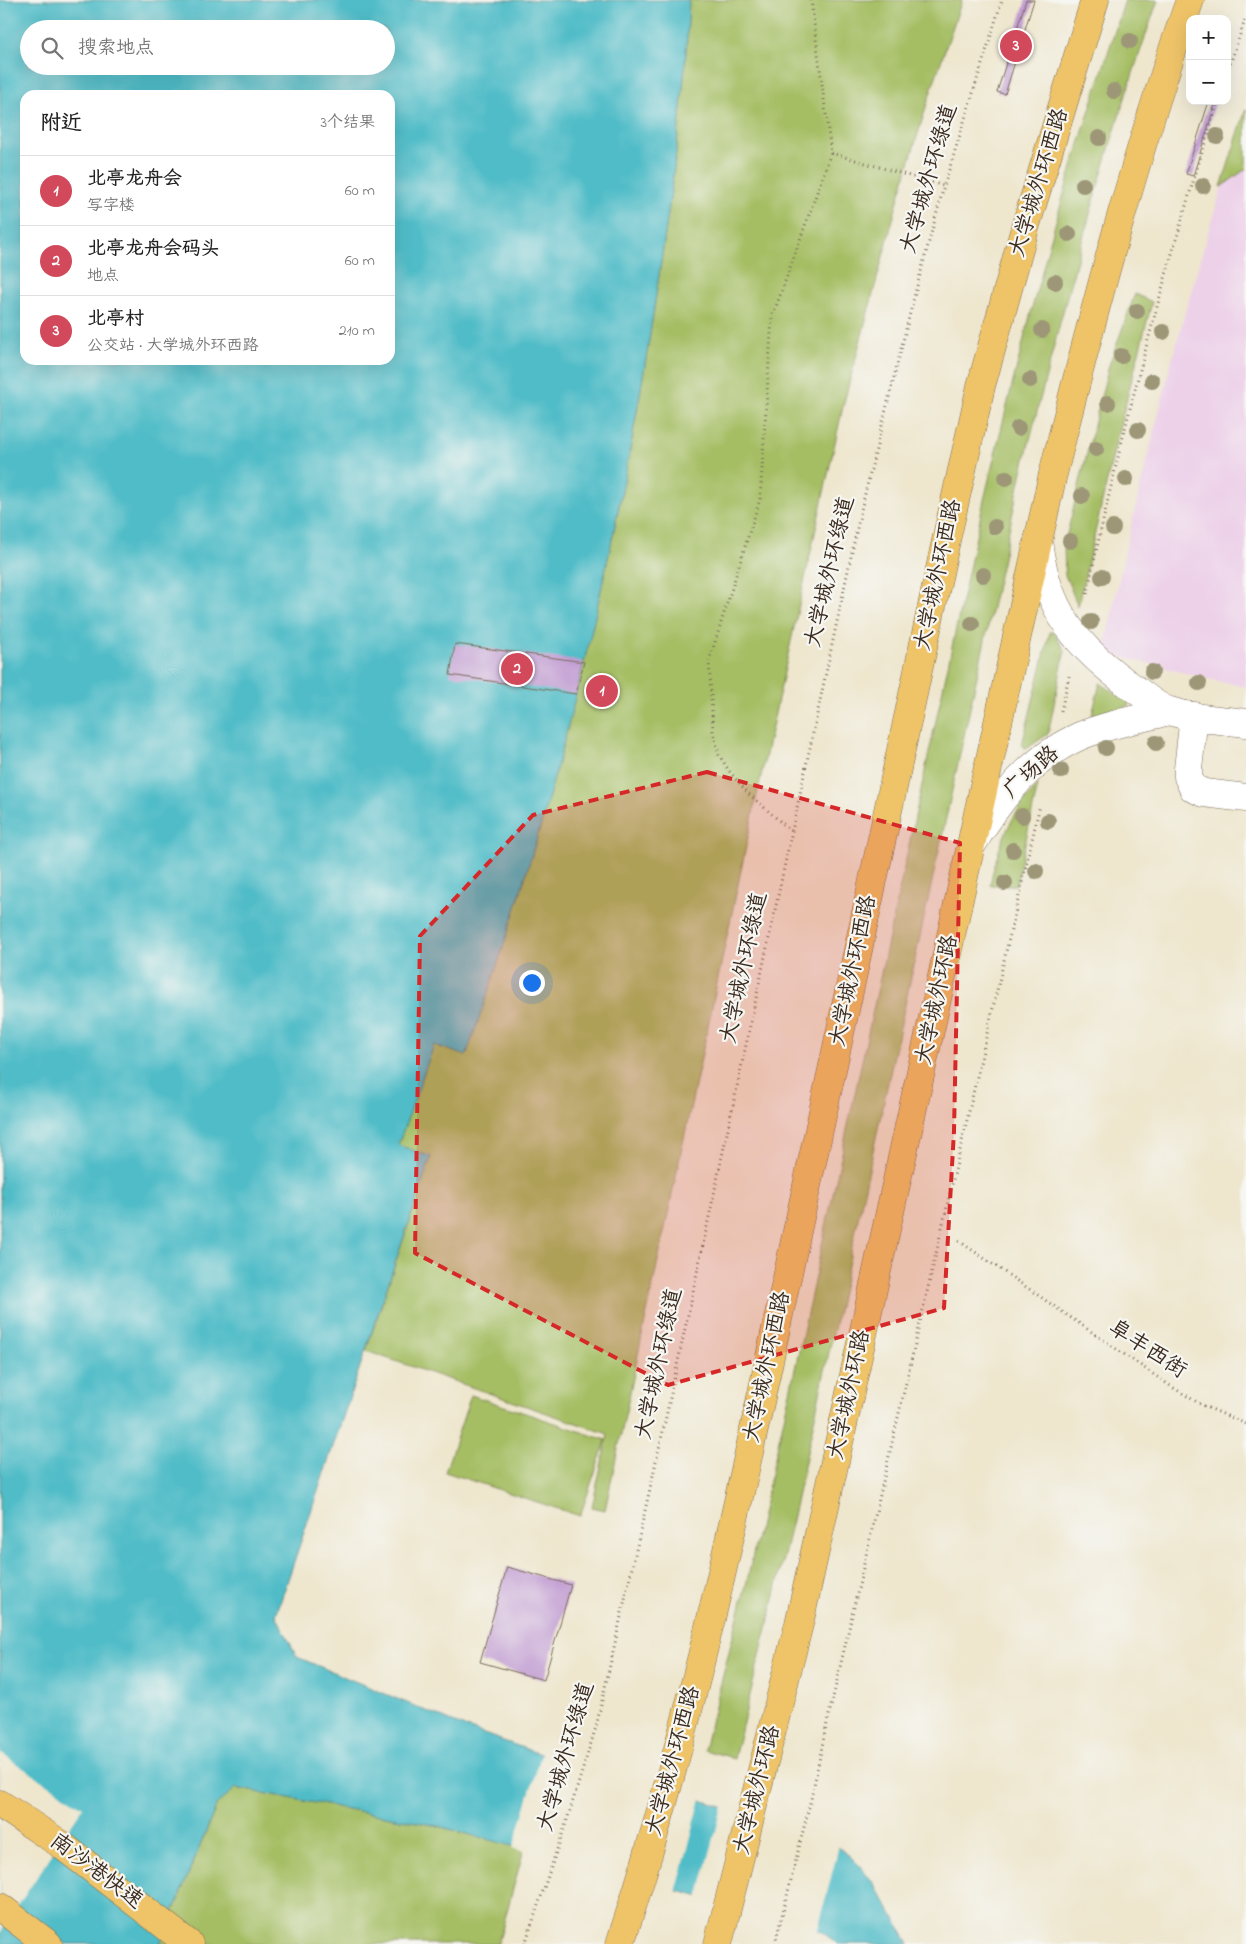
<!DOCTYPE html>
<html lang="zh">
<meta charset="utf-8">
<style>
body{margin:0;font-family:"Indie Flower","LXGW WenKai TC",sans-serif;background:#f2f2f2;color:#222}
.controls{position:absolute;right:15px;top:15px;display:grid;overflow:hidden;border-radius:10px;box-shadow:0 5px 20px #0002}
.controls button{width:45px;height:45px;display:grid;place-items:center;padding:0;border:0;border-bottom:1px solid #e0e0e0;background:#fff;color:#222;font:25px sans-serif}
.you{position:absolute;left:531px;top:982px;width:18px;height:18px;margin:-12px;border:4px solid #fff;border-radius:50%;background:#1a73e8;box-shadow:0 0 0 8px #1a73e833}
.badge{display:grid;place-items:center;width:32px;height:32px;border-radius:50%;background:#d1495b;color:#fff;font-size:16px;font-weight:700}
.pin{position:absolute;translate:-50% -50%;border:2px solid #fff;box-shadow:0 1px 5px #0006}
.list{margin:0;padding:0;list-style:none}
h2{display:flex;justify-content:space-between;align-items:center;height:65px;margin:0;padding:0 20px;font-size:21px}
h2 small{font-size:16px;font-weight:400;color:#767676}
.list li{display:grid;grid-template-columns:32px 1fr auto;gap:15px;align-items:center;box-sizing:border-box;height:70px;padding:0 20px;border-top:1px solid #e0e0e0}
.list b{display:block;font-size:19px;white-space:nowrap}
.list p{margin:0;font-size:16px;white-space:nowrap;color:#767676}
.list em{font-size:16px;font-style:normal;color:#767676}
.icon{flex:none;width:28px;height:28px;fill:none;stroke:currentColor;stroke-width:2;stroke-linecap:round;stroke-linejoin:round}
.map{position:relative;flex:none;width:1246px;height:1944px;overflow:hidden}
.search{position:absolute;background:#fff;box-shadow:0 5px 20px #0002;left:20px;top:20px;width:375px;height:55px;display:flex;align-items:center;gap:12px;box-sizing:border-box;padding:0 18px;border-radius:28px;color:#767676;font-size:19px}
.panel{position:absolute;background:#fff;box-shadow:0 5px 20px #0002;left:20px;top:90px;width:375px;height:275px;border-radius:15px}
.map>svg:first-child{display:block}
.built{fill:#edd1e9}
.green{fill:#a5be64;stroke:#707441}
.water{fill:#4fbcc7;stroke:#457372;fill-rule:evenodd}
.pier{fill:#eee6cd}
.building{fill:#c09ad1}
.lines{fill:none;stroke-linecap:round;stroke-linejoin:round}
.minor-casing{stroke:#7a6c5b;stroke-width:29}
.major-casing{stroke:#7a6c5b;stroke-width:29}
.highway-casing{stroke:#7a6c5b;stroke-width:29}
.path{stroke:#7a6c5b;stroke-width:3;stroke-dasharray:1 4;stroke-linecap:butt}
.minor{stroke:#fff;stroke-width:28}
.major{stroke:#efc469;stroke-width:28}
.highway{stroke:#efc469;stroke-width:28}
.tree{fill:#9d9778}
.marked{fill:#d62828;fill-opacity:0.2;stroke:#d62828;stroke-width:4;stroke-dasharray:10 6;stroke-linejoin:round}
.labels{text-anchor:middle;dominant-baseline:central;stroke-width:4.5;stroke-linejoin:round;paint-order:stroke}
.street-label{font-size:22px;fill:#3b2a1e;stroke:#f6f6f2}
</style>
<div class="map">
<svg width="1246" height="1944" viewBox="0 0 1246 1944">
<rect width="100%" height="100%" fill="#f6f6f2"/>
<filter id="ink" filterUnits="userSpaceOnUse"><feTurbulence type="fractalNoise" baseFrequency=".02" numOctaves="2"/><feDisplacementMap in="SourceGraphic" scale="10" xChannelSelector="R" yChannelSelector="G"/><feConvolveMatrix kernelMatrix="1 2 1 2 8 2 1 2 1" color-interpolation-filters="sRGB"/></filter>
<filter id="wash" filterUnits="userSpaceOnUse"><feTurbulence type="fractalNoise" baseFrequency=".0096" numOctaves="4" result="noise"/><feDisplacementMap in="SourceGraphic" scale="20" xChannelSelector="R" yChannelSelector="G"/><feGaussianBlur stdDeviation="1.12" result="paint"/><feColorMatrix in="noise" values="0 0 0 0 0 0 0 0 0 0 0 0 0 0 0 0 0 1.4 0 .05"/><feComposite in="paint" operator="in"/></filter>
<g filter="url(#wash)">
<rect width="100%" height="100%" fill="#eee6cd"/>
<polygon class="built" points="1246,109 1246,687 1208,679 1115,655 1105,645 1132,521 1171,363 1209,229"/>
<g class="green">
<path d="M 689,0 L 962,0 L 931,91 L 900,193 L 844,402 L 760,781 L 605,1510 L 592,1507 L 608,1434 L 366,1351 L 431,1157 L 398,1145 L 434,1044 L 466,1055 C 554,810 616,560 655,302 C 670,202 685,101 689,0 Z"/>
<path d="M 1125,0 L 1158,0 C 1103,154 1062,312 1022,471 L 797,1498 L 770,1616 L 734,1758 L 704,1750 L 747,1581 L 793,1378 L 984,500 C 1007,404 1031,308 1058,214 C 1079,142 1102,71 1125,0 Z"/>
<polygon points="1246,109 1246,169 1221,187"/>
<polygon points="1135,294 1152,302 1119,429 1078,606 1065,575 1064,546 1109,365"/>
<polygon points="1050,632 1053,632 1065,650 1048,734 1026,749 1022,745"/>
<polygon points="1100,683 1128,702 1129,706 1092,715"/>
<path d="M 1038,785 L 1016,885 L 990,885 C 999,843 1009,817 1038,785 Z"/>
<polygon points="471,1395 606,1440 580,1516 445,1472"/>
<polygon points="236,1788 438,1826 524,1849 498,1944 160,1944 217,1804"/>
</g>
<path class="water" d="M 0,0 L 689,0 C 685,101 670,202 655,302 C 616,560 554,810 466,1056 L 434,1045 L 398,1145 L 431,1157 L 276,1615 L 297,1657 L 467,1728 L 540,1754 L 808,1831 C 821,1837 834,1843 845,1852 C 874,1875 891,1912 909,1944 L 838,1944 L 822,1932 L 782,1919 L 438,1826 L 236,1788 L 217,1804 L 160,1944 L 0,1944 ZM 29,29 L 386,29 L 386,66 L 29,66 ZM 25,95 L 390,95 L 390,360 L 25,360 Z"/>
<g class="pier">
<polygon points="542,1752 701,1798 676,1893 513,1848"/>
<polygon points="0,1753 83,1807 0,1933"/>
<polygon points="723,1804 808,1829 829,1838 839,1845 817,1933 698,1899"/>
</g>
<g id="blocks">
<g class="building">
<polygon points="1026,0 1034,0 1005,94 1000,93 997,92"/>
<polygon points="1209,101 1216,101 1193,176 1186,174"/>
<polygon points="455,644 584,662 576,694 450,675"/>
<polygon points="507,1567 571,1585 544,1680 480,1662"/>
</g>
</g>
</g>
<g filter="url(#ink)">
<use href="#blocks" fill-opacity="0" stroke="#7a6c5b" stroke-width="1"/>
<g class="lines">
<defs>
<g id="minor">
<path d="M 1038,540 C 1046,611 1078,649 1135,689 C 1145,696 1158,708 1170,711 C 1193,719 1222,720 1246,723"/>
<polyline points="1194,716 1188,769 1188,777 1193,788 1204,793 1246,798"/>
<path d="M 973,843 C 1000,798 1031,758 1080,736 C 1108,724 1139,719 1169,711"/>
</g>
<g id="major">
<path d="M 620,1944 C 690,1732 736,1514 783,1296 C 838,1043 893,789 947,536 L 981,386 L 1025,228 L 1095,0"/>
<path d="M 718,1944 L 799,1624 L 1052,478 C 1092,317 1134,157 1190,0"/>
</g>
<g id="highway">
<polyline points="0,1804 59,1843 189,1944"/>
<polyline points="0,1907 48,1944"/>
</g>
</defs>
<use href="#minor" class="minor-casing"/>
<use href="#major" class="major-casing"/>
<use href="#highway" class="highway-casing"/>
<g class="path">
<polyline points="1227,73 1246,17"/>
<polyline points="831,153 944,186"/>
<path d="M 1087,594 C 1122,427 1167,263 1218,101"/>
<polyline points="1061,711 1069,676"/>
<polyline points="791,831 749,794 729,771 719,755 713,731 709,661 760,499 772,318 831,153 811,0"/>
<polyline points="959,1241 1172,1387 1202,1405 1246,1424"/>
<polyline points="525,1944 566,1823 596,1727 663,1431 861,510 913,301 944,186 1002,0"/>
<polyline points="775,1944 812,1795 825,1732 1040,805"/>
</g>
<use href="#minor" class="minor"/>
<use href="#major" class="major"/>
<use href="#highway" class="highway"/>
</g>
<g class="tree">
<circle cx="1130" cy="41" r="8"/>
<circle cx="1114" cy="91" r="8"/>
<circle cx="1217" cy="136" r="8"/>
<circle cx="1099" cy="138" r="8"/>
<circle cx="1083" cy="185" r="8"/>
<circle cx="1203" cy="186" r="8"/>
<circle cx="1069" cy="234" r="8"/>
<circle cx="1055" cy="282" r="8"/>
<circle cx="1137" cy="311" r="8"/>
<circle cx="1042" cy="330" r="8"/>
<circle cx="1163" cy="332" r="8"/>
<circle cx="1121" cy="356" r="8"/>
<circle cx="1030" cy="380" r="8"/>
<circle cx="1152" cy="381" r="8"/>
<circle cx="1108" cy="403" r="8"/>
<circle cx="1018" cy="428" r="8"/>
<circle cx="1138" cy="430" r="8"/>
<circle cx="1096" cy="449" r="8"/>
<circle cx="1006" cy="478" r="8"/>
<circle cx="1126" cy="479" r="8"/>
<circle cx="1082" cy="496" r="8"/>
<circle cx="995" cy="527" r="8"/>
<circle cx="1113" cy="528" r="8"/>
<circle cx="1070" cy="541" r="8"/>
<circle cx="983" cy="575" r="8"/>
<circle cx="1102" cy="577" r="8"/>
<circle cx="1091" cy="622" r="8"/>
<circle cx="972" cy="624" r="8"/>
<circle cx="1152" cy="672" r="8"/>
<circle cx="1199" cy="683" r="8"/>
<circle cx="1156" cy="743" r="8"/>
<circle cx="1106" cy="748" r="8"/>
<circle cx="1061" cy="771" r="8"/>
<circle cx="1022" cy="816" r="8"/>
<circle cx="1048" cy="821" r="8"/>
<circle cx="1013" cy="850" r="8"/>
<circle cx="1036" cy="871" r="8"/>
<circle cx="1005" cy="883" r="8"/>
</g>
</g>
<path class="marked" d="M 707,772 L 960,843 L 954,1131 L 944,1308 L 668,1385 L 415,1253 L 420,936 L 533,815 Z"/>
<g class="labels">
<g class="street-label">
<text transform="translate(930 179) rotate(-74)">大学城外环绿道</text>
<text transform="translate(1040 183) rotate(-73)">大学城外环西路</text>
<text transform="translate(831 572) rotate(-77)">大学城外环绿道</text>
<text transform="translate(939 575) rotate(-78)">大学城外环西路</text>
<text transform="translate(1032 773) rotate(-42)">广场路</text>
<text transform="translate(745 968) rotate(-78)">大学城外环绿道</text>
<text transform="translate(854 971) rotate(-78)">大学城外环西路</text>
<text transform="translate(938 1000) rotate(-78)">大学城外环路</text>
<text transform="translate(1147 1350) rotate(33)">阜丰西街</text>
<text transform="translate(660 1364) rotate(-78)">大学城外环绿道</text>
<text transform="translate(768 1367) rotate(-78)">大学城外环西路</text>
<text transform="translate(850 1395) rotate(-78)">大学城外环路</text>
<text transform="translate(567 1757) rotate(-74)">大学城外环绿道</text>
<text transform="translate(674 1761) rotate(-75)">大学城外环西路</text>
<text transform="translate(758 1790) rotate(-76)">大学城外环路</text>
<text transform="translate(96 1872) rotate(37)">南沙港快速</text>
</g>
</g>
</svg>
<div class="controls">
<button>+</button>
<button>−</button>
</div>
<div class="you"></div>
<div class="pin badge" style="left:602px;top:691px">1</div>
<div class="pin badge" style="left:517px;top:669px">2</div>
<div class="pin badge" style="left:1016px;top:46px">3</div>
<div class="search"><svg class="icon" aria-label="search" viewBox="0 0 24 24"><circle cx="10" cy="10" r="6"/><path d="M15 15l6 6"/></svg>搜索地点</div>
<section class="panel">
<h2>附近<small>3个结果</small></h2>
<ul class="list">
<li><span class="badge">1</span><div><b>北亭龙舟会</b><p>写字楼</p></div><em>60 m</em></li>
<li><span class="badge">2</span><div><b>北亭龙舟会码头</b><p>地点</p></div><em>60 m</em></li>
<li><span class="badge">3</span><div><b>北亭村</b><p>公交站 · 大学城外环西路</p></div><em>210 m</em></li>
</ul>
</section>
</div>
